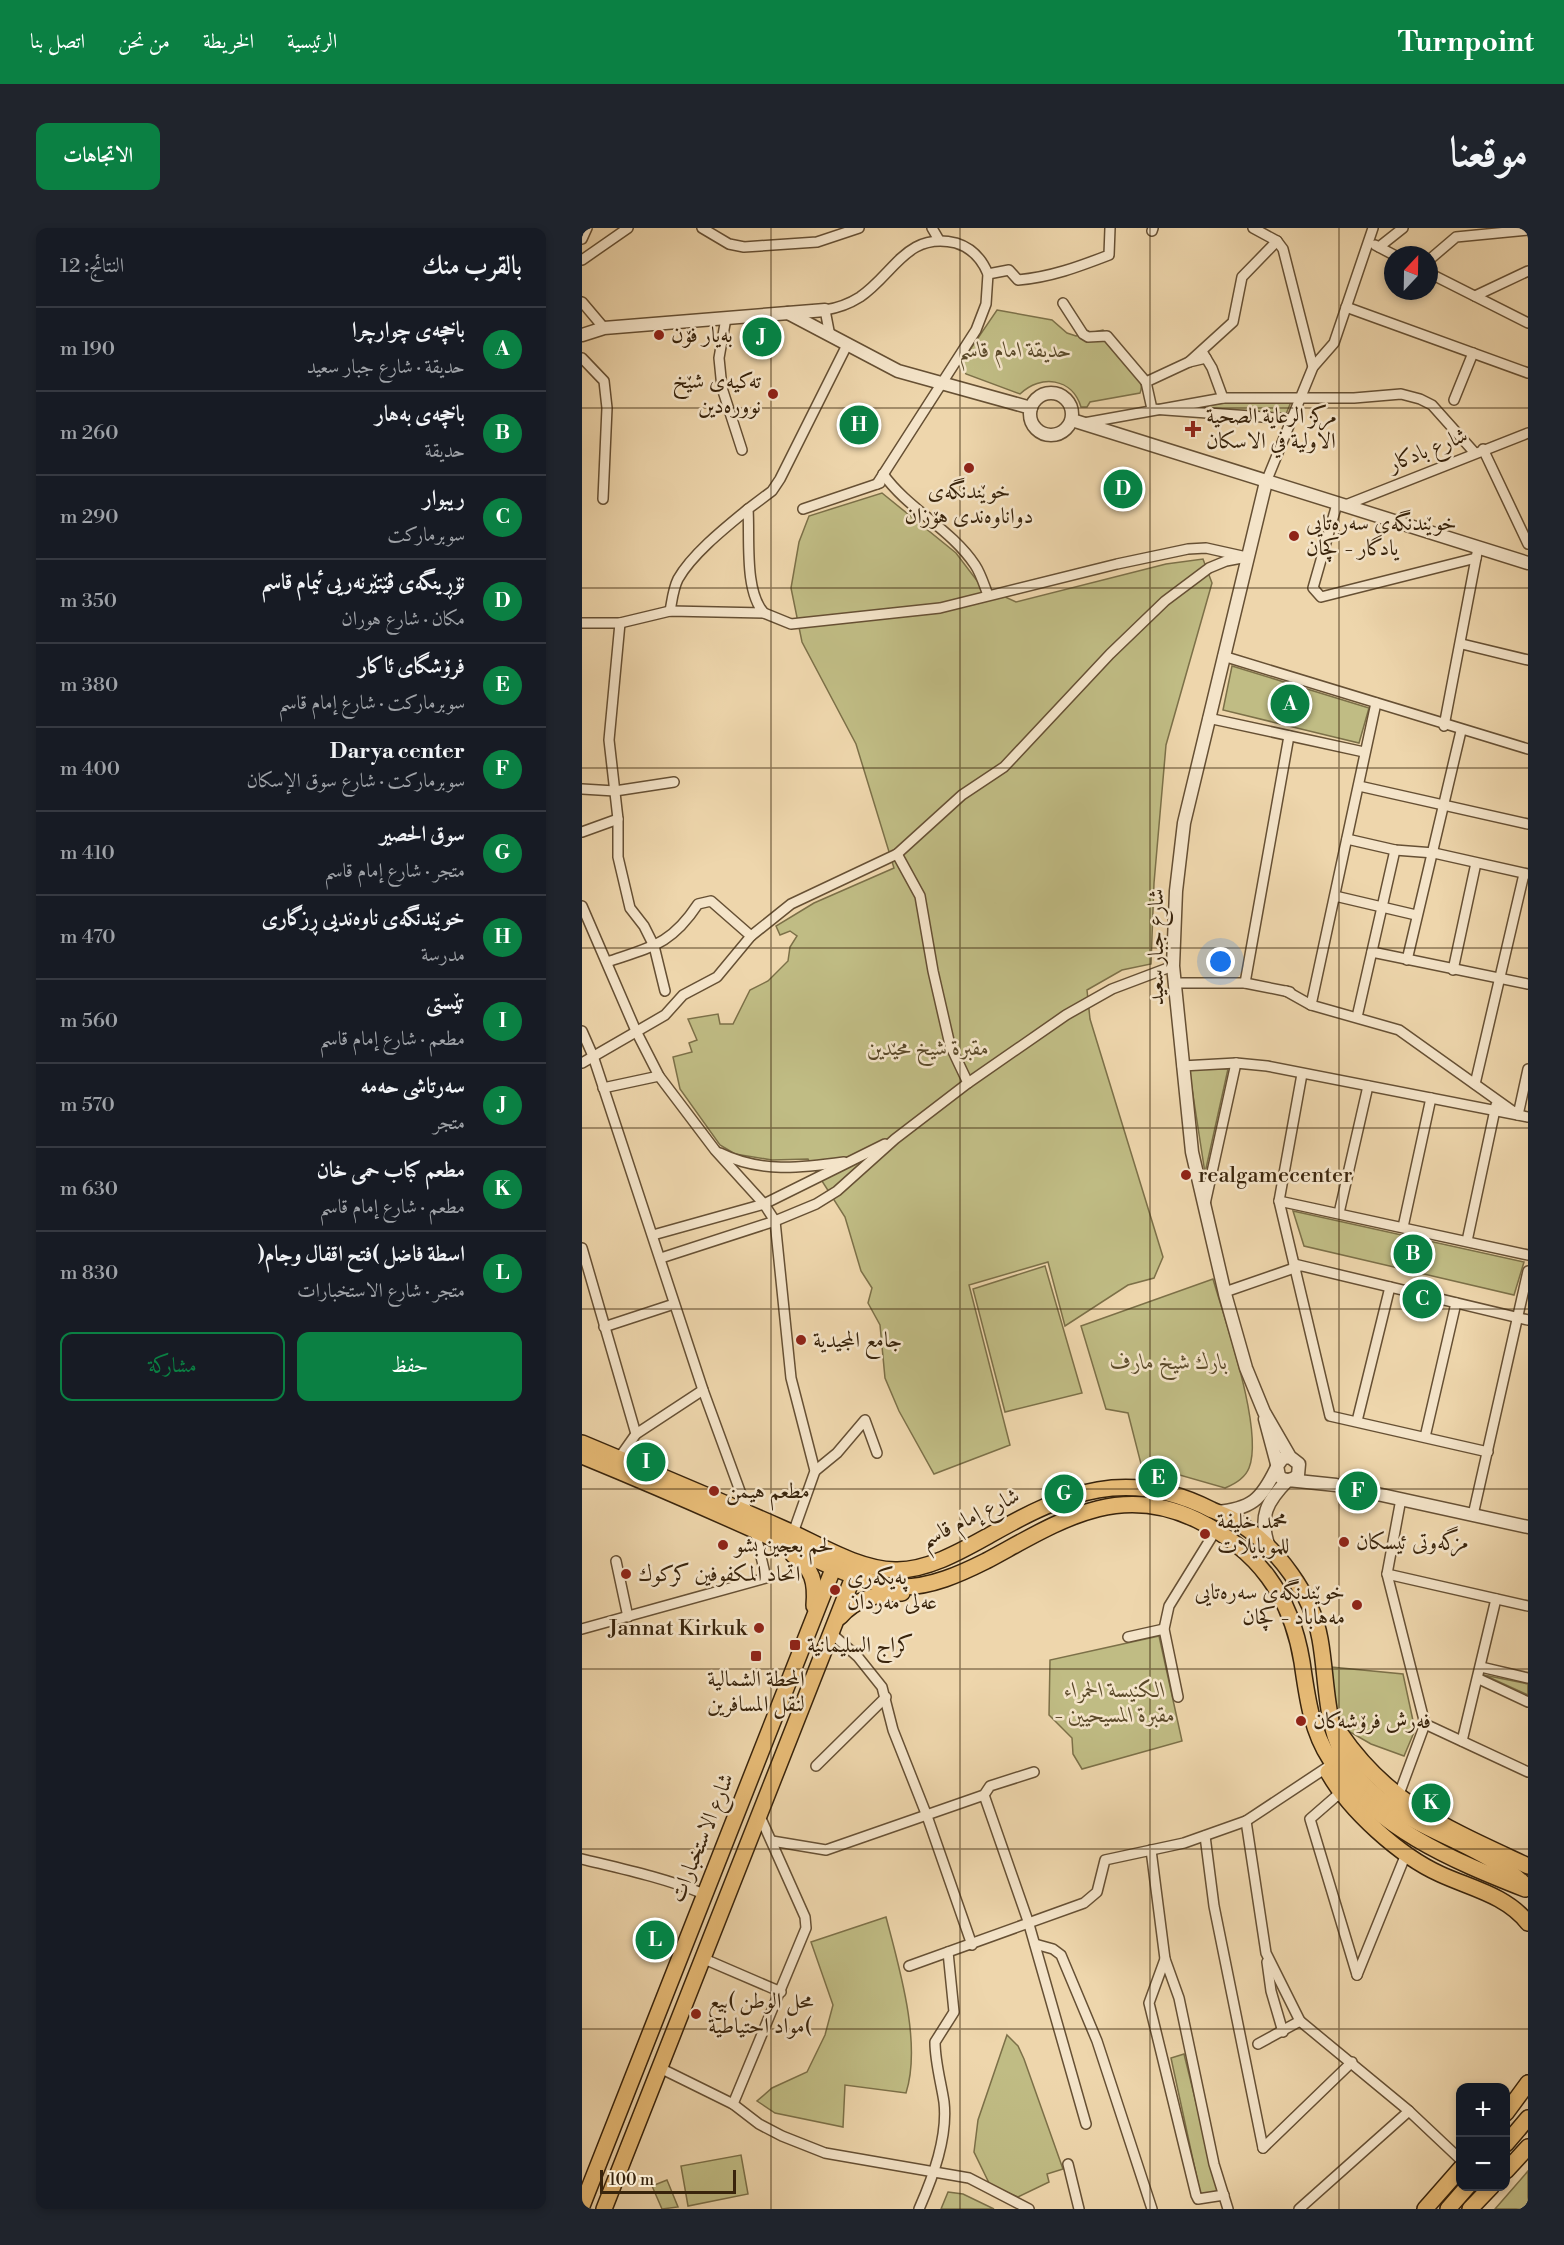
<!DOCTYPE html>
<html lang="ar">
<meta charset="utf-8">
<style>
body{margin:0;font-family:"Libre Bodoni",Amiri,serif;background:#20242c;color:#f1f3f6;direction:rtl}
.controls{position:absolute;right:18px;bottom:18px;display:grid;overflow:hidden;border-radius:12px;box-shadow:0 3px 9px #0003}
.controls button{width:54px;height:54px;display:grid;place-items:center;padding:0;border:0;border-bottom:2px solid #363941;background:#171b24;color:#f1f3f6;font:30px sans-serif}
.compass{position:absolute;left:802px;top:18px;width:54px;height:54px;border-radius:50%;background:#171b24;box-shadow:0 3px 9px #0003;rotate:22deg}
.scale{position:absolute;left:18px;bottom:15px;width:136px;box-sizing:border-box;padding-left:6px;border:3px solid #39240c;border-top:0;font-size:16px;line-height:21px;white-space:nowrap;color:#39240c;-webkit-text-stroke:4px #f4e4c9;paint-order:stroke}
.you{position:absolute;left:639px;top:734px;width:21px;height:21px;margin:-15px;border:4px solid #fff;border-radius:50%;background:#1a73e8;box-shadow:0 0 0 9px #1a73e833}
.badge{display:grid;place-items:center;width:39px;height:39px;border-radius:50%;background:#0b8043;color:#fff;font-size:20px;font-weight:700}
.pin{position:absolute;translate:-50% -50%;border:3px solid #fff;box-shadow:0 2px 6px #0006}
.list{margin:0;padding:0;list-style:none}
h2{display:flex;justify-content:space-between;align-items:center;height:78px;margin:0;padding:0 24px;font-size:26px}
h2 small{font-size:20px;font-weight:400;color:#9ea1a6}
.list li{display:grid;grid-template-columns:39px 1fr auto;gap:18px;align-items:center;box-sizing:border-box;height:84px;padding:0 24px;border-top:2px solid #363941}
.list b{display:block;font-size:22px;white-space:nowrap}
.list p{margin:0;font-size:20px;white-space:nowrap;color:#9ea1a6}
.list em{font-size:20px;font-style:normal;color:#9ea1a6}
.actions{display:flex;gap:12px;padding:18px 24px}
.actions a{flex:1;padding:14px 0;border:2px solid #0b8043;border-radius:12px;text-align:center;font-size:21px;color:#0b8043}
.actions .main{background:#0b8043;color:#fff}
.map{position:relative;flex:none;width:946px;height:1981px;overflow:hidden;direction:ltr;border-radius:12px}
header{display:flex;align-items:center;gap:36px;box-sizing:border-box;height:84px;padding:0 30px;background:#0b8043;color:#fff}
header strong{font-size:28px}
nav{display:flex;gap:33px;margin-inline-start:auto;font-size:21px}
.intro{display:flex;align-items:center;justify-content:space-between;box-sizing:border-box;height:144px;padding:0 36px}
h1{margin:0;font-size:42px}
.button{padding:15px 27px;border-radius:12px;background:#0b8043;color:#fff;font-size:21px;font-weight:700}
main{display:flex;gap:36px;padding:0 36px}
aside{flex:1;background:#171b24;border-radius:12px;box-shadow:0 3px 9px #0003}
.map>svg:first-child{display:block}
.green{fill:#c0bc84;stroke:#7c7048;stroke-width:1.5}
.lines{fill:none;stroke-linecap:round;stroke-linejoin:round}
.minor-casing{stroke:#665034;stroke-width:12}
.tertiary-casing{stroke:#665034;stroke-width:15}
.primary-casing{stroke:#39240c;stroke-width:18}
.minor{stroke:#f4e4c9;stroke-width:9}
.tertiary{stroke:#f4e4c9;stroke-width:12}
.primary{stroke:#e7bb76;stroke-width:15}
.grid{fill:none;stroke:#39240c;stroke-width:1.5;stroke-opacity:0.55}
.poi-dot{fill:#8f2418;stroke:#f4e4c9;stroke-width:2}
.labels{text-anchor:middle;dominant-baseline:central;stroke-width:5;stroke-linejoin:round;paint-order:stroke}
.poi-label{font-size:22px;fill:#39240c;stroke:#f4e4c9;text-anchor:start}
.park-label{font-size:22px;font-style:italic;fill:#5b4a2a;stroke:#f4e4c9}
.street-label{font-size:22px;fill:#39240c;stroke:#f4e4c9}
</style>
<header>
<strong>Turnpoint</strong>
<nav><a>الرئيسية</a><a>الخريطة</a><a>من نحن</a><a>اتصل بنا</a></nav>
</header>
<div class="intro"><h1>موقعنا</h1><a class="button">الاتجاهات</a></div>
<main>
<div class="map">
<svg width="946" height="1981" viewBox="0 0 946 1981">
<rect width="100%" height="100%" fill="#eed6ac"/>
<filter id="stains"><feTurbulence type="fractalNoise" baseFrequency=".00333" numOctaves="4"/><feColorMatrix values="0 0 0 0 .2 0 0 0 0 .09 0 0 0 0 .02 0 0 0 .5 -.17"/></filter>
<radialGradient id="worn" r=".72"><stop offset=".6" stop-color="#630" stop-opacity="0"/><stop offset="1" stop-color="#630" stop-opacity=".3"/></radialGradient>
<g class="green">
<path d="M 415,82 L 470,92 L 485,105 L 494,108 L 521,102 C 534,112 566,148 558,165 L 508,174 L 505,179 L 499,179 C 490,150 459,146 438,166 L 384,146 L 379,137 L 381,132 Z"/>
<polygon points="650,174 709,174 704,186 600,180"/>
<polygon points="300,265 374,325 399,358 434,374 584,336 621,331 630,355 584,517 572,655 569,736 540,742 505,762 508,791 581,1029 572,1050 546,1057 483,1098 466,1034 387,1057 428,1217 352,1246 317,1183 303,1150 298,1097 286,1075 290,1060 279,1043 263,989 226,931 190,932 153,926 138,917 98,861 91,829 110,824 107,815 115,812 106,791 136,786 138,796 151,796 168,762 186,753 206,733 208,719 215,708 208,703 198,707 194,698 232,675 312,640 274,516 220,414 209,360 217,314 227,288"/>
<polygon points="650,438 787,480 777,515 641,482"/>
<polygon points="607,841 646,841 623,945"/>
<polygon points="711,983 942,1034 932,1067 722,1018"/>
<polygon points="463,1038 500,1165 423,1184 391,1061"/>
<path d="M 631,1051 C 643,1093 682,1202 667,1240 C 663,1250 653,1256 643,1260 L 559,1236 L 546,1185 L 524,1181 L 499,1098 Z"/>
<polygon points="577,1408 600,1513 500,1541 491,1526 490,1510 467,1487 468,1432"/>
<polygon points="749,1439 821,1446 833,1502 822,1528 789,1516 761,1500 753,1482"/>
<polygon points="902,1447 946,1456 946,1467"/>
<path d="M 304,1689 C 317,1739 340,1815 324,1865 L 263,1857 L 261,1899 L 193,1885 L 175,1873 L 190,1860 L 225,1844 L 243,1807 L 251,1777 L 229,1714 Z"/>
<polygon points="425,1807 436,1818 442,1831 481,1941 465,1946 467,1954 436,1969 408,1957 392,1924 396,1892"/>
<polygon points="602,1826 636,1963 619,1969 589,1830"/>
<polygon points="159,1927 166,1966 106,1978 99,1938"/>
<polygon points="946,1943 946,1981 913,1981"/>
<polygon points="85,1952 96,1979 80,1981 70,1958"/>
<polygon points="366,1964 381,1966 412,1981 359,1981"/>
</g>
<g class="lines">
<defs>
<g id="minor">
<polyline points="120,0 147,16 162,19 235,14 277,0"/>
<polyline points="350,0 357,12"/>
<polyline points="671,0 695,13 701,21 731,139"/>
<polyline points="570,3 571,0"/>
<polyline points="0,11 5,0"/>
<polyline points="793,17 812,27"/>
<polyline points="797,19 821,0"/>
<polyline points="0,32 46,0"/>
<polyline points="847,32 874,9 946,2"/>
<polyline points="847,45 946,95"/>
<path d="M 406,46 L 427,42 L 436,52 C 469,49 496,39 527,27 L 528,0"/>
<polyline points="893,68 946,43"/>
<polyline points="0,74 22,100"/>
<polyline points="481,75 501,106 506,109 525,108 564,154 570,181 709,191"/>
<polyline points="764,79 946,145"/>
<polyline points="144,90 137,130 140,160 160,222"/>
<path d="M 248,108 L 243,82 C 256,80 267,76 278,69 C 312,46 325,3 374,15 C 390,20 400,31 406,46 L 404,76 L 394,102 L 295,256"/>
<polyline points="621,125 630,140 641,170"/>
<polyline points="0,130 22,153 25,180 21,271"/>
<polyline points="607,134 651,94 660,49 695,13"/>
<polyline points="564,154 607,134 624,130"/>
<polyline points="872,172 891,125"/>
<polyline points="502,195 641,170 772,170 819,166 838,171 850,177 892,224"/>
<polyline points="901,221 946,316"/>
<path d="M 301,246 C 326,281 369,301 393,337 C 399,346 402,357 406,367"/>
<polyline points="684,254 731,139 752,115 791,0"/>
<polyline points="755,276 731,360 739,369 894,330"/>
<polyline points="761,278 946,205"/>
<polyline points="221,281 298,255"/>
<path d="M 88,383 C 90,373 91,361 96,351 C 110,326 144,299 166,281"/>
<polyline points="182,385 209,396 358,380 535,336 606,321 624,320 660,328"/>
<path d="M 0,395 L 38,395 L 88,383 L 182,385 C 162,363 168,310 166,281 L 190,263 L 198,251 L 265,117"/>
<polyline points="38,395 27,512 36,591 36,629 48,680 62,698 72,718 83,763"/>
<polyline points="880,416 946,432"/>
<polyline points="641,428 946,521"/>
<polyline points="626,490 782,524"/>
<polyline points="862,498 895,325"/>
<polyline points="777,558 946,596"/>
<polyline points="0,561 33,563 92,554"/>
<polyline points="0,604 36,591"/>
<polyline points="765,611 813,622 852,625 946,646"/>
<polyline points="315,626 338,668 351,743 368,817 386,855"/>
<polyline points="753,668 834,687"/>
<polyline points="0,678 54,803 77,848 133,922 182,976 193,993 209,1150 233,1243 211,1305"/>
<polyline points="790,724 946,756"/>
<polyline points="825,732 879,503"/>
<path d="M 25,734 C 69,719 89,717 116,676 L 129,673 L 169,708"/>
<polyline points="871,742 894,635"/>
<polyline points="592,755 663,755 708,764"/>
<polyline points="663,755 707,508"/>
<polyline points="704,763 729,777 817,802 936,887 946,841"/>
<polyline points="729,777 794,475"/>
<polyline points="775,789 813,622"/>
<polyline points="0,803 11,828 121,1162 166,1285"/>
<polyline points="0,835 83,787 101,767 135,749 169,708 209,676 315,626 380,567 422,539 528,426 583,373 627,340 644,333 665,329"/>
<polyline points="600,838 654,835 685,838 946,889"/>
<polyline points="720,846 697,973 748,1188 906,1224"/>
<polyline points="893,856 942,646"/>
<polyline points="21,860 77,848"/>
<path d="M 138,925 C 179,945 218,940 262,934"/>
<polyline points="697,973 946,1027"/>
<polyline points="623,976 654,835"/>
<polyline points="757,985 786,858"/>
<polyline points="821,999 849,870"/>
<polyline points="71,1007 182,976 303,916"/>
<polyline points="885,1013 914,877"/>
<polyline points="0,1020 54,1206"/>
<polyline points="79,1030 193,993 234,976 255,963 313,911 386,855 484,787 530,761 591,738"/>
<polyline points="712,1036 946,1092"/>
<polyline points="643,1064 718,1038"/>
<polyline points="22,1099 92,1076"/>
<polyline points="775,1193 808,1059"/>
<polyline points="843,1209 874,1075"/>
<polyline points="37,1230 54,1206 121,1162"/>
<polyline points="233,1243 255,1225 283,1192 295,1225"/>
<polyline points="891,1287 946,1043"/>
<polyline points="34,1333 46,1389"/>
<polyline points="805,1346 946,1378"/>
<polyline points="0,1401 184,1350 173,1303"/>
<polyline points="249,1405 276,1429 300,1459 311,1502 345,1588 390,1717"/>
<polyline points="546,1409 582,1401"/>
<polyline points="899,1439 946,1450"/>
<polyline points="897,1451 946,1474"/>
<polyline points="596,1469 582,1401 587,1378 634,1302"/>
<polyline points="843,1496 946,1544"/>
<polyline points="880,1513 914,1371"/>
<polyline points="234,1538 304,1469"/>
<polyline points="759,1564 728,1591 775,1747"/>
<polyline points="402,1567 446,1693 504,1896"/>
<polyline points="816,1569 843,1496 805,1346 819,1271"/>
<polyline points="664,1593 684,1725 718,1793 827,1883 879,1932"/>
<polyline points="623,1608 632,1678 681,1920"/>
<polyline points="190,1613 244,1622 402,1567 408,1558 452,1544"/>
<polyline points="569,1622 583,1731 597,1770 632,1936 646,1981"/>
<path d="M 0,1631 C 41,1641 83,1650 122,1666"/>
<polyline points="453,1716 471,1721 479,1727 515,1813 570,1981"/>
<polyline points="120,1730 199,1764"/>
<polyline points="583,1731 567,1775 614,1967 616,1971 642,1967"/>
<polyline points="685,1734 689,1763 701,1804"/>
<polyline points="327,1738 502,1675 515,1664 523,1632 602,1615 664,1593 744,1540"/>
<polyline points="775,1747 824,1626"/>
<polyline points="676,1816 718,1793"/>
<polyline points="78,1840 151,1876 177,1896 200,1908 243,1925 387,1950 447,1981"/>
<polyline points="151,1876 224,1700 223,1689 177,1586"/>
<polyline points="681,1920 770,1834"/>
<polyline points="486,1936 497,1981"/>
<path d="M 337,1981 C 351,1949 366,1909 362,1874 C 359,1854 353,1834 353,1814 L 372,1784 L 366,1724"/>
<polyline points="717,1981 827,1883"/>
</g>
<g id="tertiary">
<polyline points="206,85 316,143 449,180"/>
<polyline points="0,107 22,100 243,82"/>
<circle cx="469" cy="186" r="21"/>
<polyline points="490,192 946,335"/>
<path d="M 684,254 L 602,595 L 594,663 L 591,738 L 610,924 L 643,1066 L 664,1140 L 682,1184 L 708,1229 L 717,1236 L 716,1247 C 710,1253 703,1254 697,1248 L 695,1238 L 701,1230 L 708,1229"/>
<polyline points="683,1191 695,1236"/>
<path d="M 634,1284 C 669,1281 679,1272 694,1241"/>
<path d="M 687,1319 C 676,1289 685,1273 706,1252 L 754,1257 L 946,1299"/>
</g>
<g id="primary">
<path d="M 0,1215 C 67,1243 134,1271 200,1300 C 235,1315 274,1341 313,1342 C 345,1343 381,1322 408,1307 C 485,1263 546,1239 630,1282 C 639,1286 649,1289 657,1295 C 695,1320 730,1366 738,1411 C 746,1455 742,1501 768,1539 C 810,1602 896,1608 946,1660"/>
<path d="M 0,1228 C 61,1253 121,1279 181,1306 C 219,1323 278,1358 320,1359 C 349,1359 378,1346 404,1333 C 475,1295 534,1253 615,1292 C 676,1322 709,1367 720,1434 C 725,1468 729,1502 748,1531 C 790,1599 872,1633 943,1661"/>
<path d="M 211,1327 C 231,1340 234,1355 232,1378"/>
<path d="M 258,1389 C 274,1370 296,1366 320,1365"/>
<path d="M 758,1505 C 808,1578 869,1602 946,1638"/>
<path d="M 746,1544 C 767,1582 818,1628 858,1646 C 888,1660 924,1667 946,1695"/>
<polyline points="924,1885 946,1855"/>
<polyline points="924,1916 946,1890"/>
<polyline points="924,1943 946,1919"/>
<polyline points="0,1978 255,1331"/>
<polyline points="22,1981 275,1339"/>
<polyline points="843,1981 879,1940"/>
<polyline points="866,1981 886,1958"/>
<polyline points="888,1981 910,1958"/>
</g>
</defs>
<use href="#minor" class="minor-casing"/>
<use href="#tertiary" class="tertiary-casing"/>
<use href="#primary" class="primary-casing"/>
<use href="#minor" class="minor"/>
<use href="#tertiary" class="tertiary"/>
<use href="#primary" class="primary"/>
</g>
<path class="grid" d="M 189,0 L 189,1981M 378,0 L 378,1981M 568,0 L 568,1981M 757,0 L 757,1981M 0,180 L 946,180M 0,360 L 946,360M 0,540 L 946,540M 0,720 L 946,720M 0,900 L 946,900M 0,1081 L 946,1081M 0,1261 L 946,1261M 0,1441 L 946,1441M 0,1621 L 946,1621M 0,1801 L 946,1801"/>
<g class="poi-dot">
<circle cx="77" cy="107" r="6"/>
<circle cx="191" cy="166" r="6"/>
<path d="M608 192h6v6h6v6h-6v6h-6v-6h-6v-6h6z"/>
<circle cx="387" cy="240" r="6"/>
<circle cx="712" cy="308" r="6"/>
<circle cx="604" cy="947" r="6"/>
<circle cx="219" cy="1112" r="6"/>
<circle cx="132" cy="1263" r="6"/>
<circle cx="623" cy="1306" r="6"/>
<circle cx="762" cy="1314" r="6"/>
<circle cx="141" cy="1317" r="6"/>
<circle cx="44" cy="1346" r="6"/>
<circle cx="253" cy="1362" r="6"/>
<circle cx="775" cy="1377" r="6"/>
<circle cx="177" cy="1400" r="6"/>
<rect x="207" y="1411" width="12" height="12" rx="3"/>
<rect x="168" y="1422" width="12" height="12" rx="3"/>
<circle cx="719" cy="1493" r="6"/>
<circle cx="114" cy="1786" r="6"/>
</g>
<g class="labels">
<g class="poi-label">
<text x="89" y="107">بەیار فۆن</text>
<text x="179" y="153" text-anchor="end">تەکیەی شێخ<tspan x="179" dy="25">نوورەدین</tspan></text>
<text x="624" y="188">مركز الرعاية الصحية<tspan x="624" dy="25">الاولية في الاسكان</tspan></text>
<text x="387" y="263" text-anchor="middle">خوێندنگەی<tspan x="387" dy="25">دواناوەندی هۆزان</tspan></text>
<text x="724" y="295">خوێندنگەی سەرەتایی<tspan x="724" dy="25">یادگار - کچان</tspan></text>
<text x="616" y="947">realgamecenter</text>
<text x="231" y="1112">جامع المجيدية</text>
<text x="144" y="1263">مطعم هيمن</text>
<text x="635" y="1293">محمد خليفة<tspan x="635" dy="25">للموبايلات</tspan></text>
<text x="774" y="1314">مزگەوتی ئیسکان</text>
<text x="153" y="1317">لحم بعجين بشو</text>
<text x="56" y="1346">اتحاد المكفوفين كركوك</text>
<text x="265" y="1349">پەیکەری<tspan x="265" dy="25">عەلی مەردان</tspan></text>
<text x="763" y="1364" text-anchor="end">خوێندنگەی سەرەتایی<tspan x="763" dy="25">مەهاباد - کچان</tspan></text>
<text x="165" y="1400" text-anchor="end">Jannat Kirkuk</text>
<text x="225" y="1417">كراج السليمانية</text>
<text x="174" y="1451" text-anchor="middle">المحطة الشمالية<tspan x="174" dy="25">لنقل المسافرين</tspan></text>
<text x="731" y="1493">فەرش فرۆشەکان</text>
<text x="126" y="1773">محل الوطن )بيع<tspan x="126" dy="25">مواد احتياطية(</tspan></text>
</g>
<g class="park-label">
<text x="433" y="122">حديقة امام قاسم</text>
<text x="346" y="820">مقبرة شيخ محێدین</text>
<text x="587" y="1134">بارك شيخ مارف</text>
<text x="533" y="1462">الكنيسة الحمراء<tspan x="533" dy="25">- مقبرة المسيحيين</tspan></text>
</g>
<g class="street-label">
<text transform="translate(846 222) rotate(-22)">شارع بادكار</text>
<text transform="translate(574 719) rotate(-90)">شارع جبار سعيد</text>
<text transform="translate(388 1290) rotate(-26)">شارع إمام قاسم</text>
<text transform="translate(120 1610) rotate(-68)">شارع الاستخبارات</text>
</g>
</g>
<rect width="100%" height="100%" filter="url(#stains)"/>
<rect width="100%" height="100%" fill="url(#worn)"/>
</svg>
<div class="controls">
<button>+</button>
<button>−</button>
</div>
<svg class="compass" viewBox="-18 -18 36 36"><path d="M0-13l5 13h-10z" fill="#e53935"/><path d="M0 13l5-13h-10z" fill="#9ea1a6"/></svg>
<div class="scale">100 m</div>
<div class="you"></div>
<div class="pin badge" style="left:708px;top:476px">A</div>
<div class="pin badge" style="left:831px;top:1026px">B</div>
<div class="pin badge" style="left:840px;top:1071px">C</div>
<div class="pin badge" style="left:541px;top:261px">D</div>
<div class="pin badge" style="left:576px;top:1250px">E</div>
<div class="pin badge" style="left:776px;top:1263px">F</div>
<div class="pin badge" style="left:482px;top:1266px">G</div>
<div class="pin badge" style="left:277px;top:197px">H</div>
<div class="pin badge" style="left:64px;top:1234px">I</div>
<div class="pin badge" style="left:180px;top:109px">J</div>
<div class="pin badge" style="left:849px;top:1575px">K</div>
<div class="pin badge" style="left:73px;top:1712px">L</div>
</div>
<aside>
<h2>بالقرب منك<small>النتائج: 12</small></h2>
<ul class="list">
<li><span class="badge">A</span><div><b>باخچەی چوارچرا</b><p>حديقة · شارع جبار سعيد</p></div><em>190 m</em></li>
<li><span class="badge">B</span><div><b>باخچەی بەهار</b><p>حديقة</p></div><em>260 m</em></li>
<li><span class="badge">C</span><div><b>ريبوار</b><p>سوبرماركت</p></div><em>290 m</em></li>
<li><span class="badge">D</span><div><b>نۆڕینگەی ڤێتێرنەریی ئیمام قاسم</b><p>مكان · شارع هوران</p></div><em>350 m</em></li>
<li><span class="badge">E</span><div><b>فرۆشگای ئاکار</b><p>سوبرماركت · شارع إمام قاسم</p></div><em>380 m</em></li>
<li><span class="badge">F</span><div><b>Darya center</b><p>سوبرماركت · شارع سوق الإسكان</p></div><em>400 m</em></li>
<li><span class="badge">G</span><div><b>سوق الحصير</b><p>متجر · شارع إمام قاسم</p></div><em>410 m</em></li>
<li><span class="badge">H</span><div><b>خوێندنگەی ناوەندیی ڕزگاری</b><p>مدرسة</p></div><em>470 m</em></li>
<li><span class="badge">I</span><div><b>تێستی</b><p>مطعم · شارع إمام قاسم</p></div><em>560 m</em></li>
<li><span class="badge">J</span><div><b>سەرتاشی حەمە</b><p>متجر</p></div><em>570 m</em></li>
<li><span class="badge">K</span><div><b>مطعم كباب حمى خان</b><p>مطعم · شارع إمام قاسم</p></div><em>630 m</em></li>
<li><span class="badge">L</span><div><b>اسطة فاضل )فتح اقفال وجام(</b><p>متجر · شارع الاستخبارات</p></div><em>830 m</em></li>
</ul>
<div class="actions"><a class="main">حفظ</a><a>مشاركة</a></div>
</aside>
</main>
